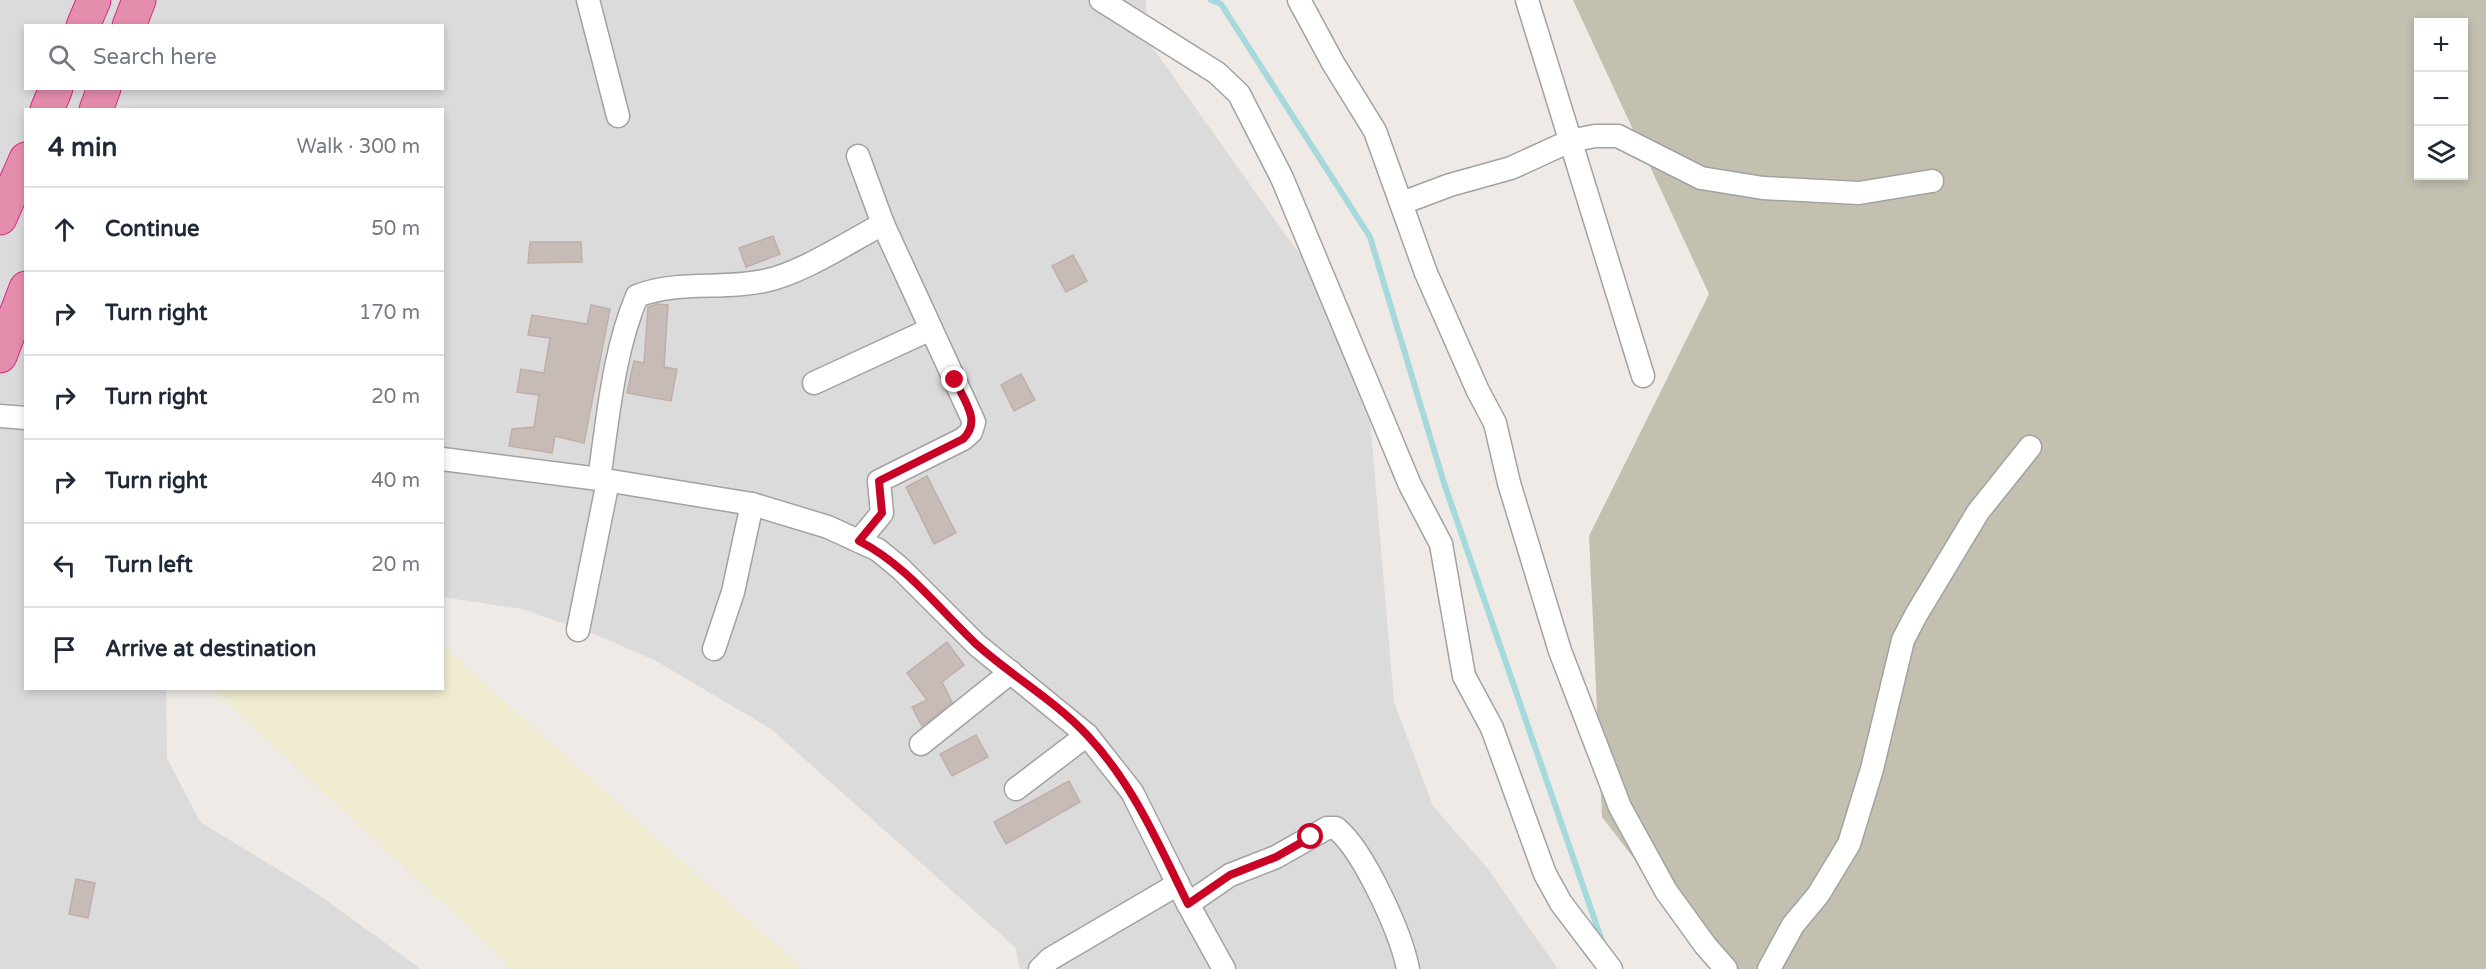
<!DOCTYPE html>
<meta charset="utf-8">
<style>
body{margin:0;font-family:"Varela Round",sans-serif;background:#f2f2f3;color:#1f2937}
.controls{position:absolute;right:18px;top:18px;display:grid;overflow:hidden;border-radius:0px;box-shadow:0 3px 9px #0003}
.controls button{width:54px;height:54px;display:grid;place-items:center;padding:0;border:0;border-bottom:2px solid #e0e1e3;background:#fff;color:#1f2937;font:30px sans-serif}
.stop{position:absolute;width:18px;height:18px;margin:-14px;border:4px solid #c90325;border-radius:50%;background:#fff}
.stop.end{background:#c90325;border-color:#fff;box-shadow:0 2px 6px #0008}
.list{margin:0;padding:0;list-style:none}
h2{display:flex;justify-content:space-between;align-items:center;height:78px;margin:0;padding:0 24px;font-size:26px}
h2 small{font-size:20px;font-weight:400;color:#747a83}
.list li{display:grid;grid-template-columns:39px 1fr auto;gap:18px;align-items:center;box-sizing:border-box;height:84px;padding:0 24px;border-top:2px solid #e0e1e3}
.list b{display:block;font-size:22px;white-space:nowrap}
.list em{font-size:20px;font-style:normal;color:#747a83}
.icon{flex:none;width:33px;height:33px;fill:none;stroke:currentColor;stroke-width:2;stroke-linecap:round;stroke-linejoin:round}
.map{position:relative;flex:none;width:2486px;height:969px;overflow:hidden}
.search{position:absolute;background:#fff;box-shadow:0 3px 9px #0003;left:24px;top:24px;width:420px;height:66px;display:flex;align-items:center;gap:15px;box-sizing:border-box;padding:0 21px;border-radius:0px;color:#747a83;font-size:22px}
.panel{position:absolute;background:#fff;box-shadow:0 3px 9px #0003;left:24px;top:108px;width:420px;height:582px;border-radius:0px}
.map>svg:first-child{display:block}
.residential{fill:#dcdbdb;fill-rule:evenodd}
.construction{fill:#c4c0b0;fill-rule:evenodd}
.farmland{fill:#eeebd0}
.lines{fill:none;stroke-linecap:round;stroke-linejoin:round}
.stream{stroke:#a6d9dc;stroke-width:6}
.building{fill:#c7bbb8;stroke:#c1aea7;stroke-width:1.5}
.street-casing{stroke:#a2a2a2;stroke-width:25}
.highway-casing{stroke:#d82782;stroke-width:35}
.street{stroke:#fff;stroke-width:22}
.highway{stroke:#e58dad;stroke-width:33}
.route{stroke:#c90325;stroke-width:8}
</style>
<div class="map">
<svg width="2486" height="969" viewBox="0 0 2486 969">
<rect width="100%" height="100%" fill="#efeae5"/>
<path class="residential" d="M 0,0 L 1146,0 L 1148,41 L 1320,283 L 1349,346 L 1370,419 L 1394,702 L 1433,806 L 1488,869 L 1558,969 L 1020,969 L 1015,947 L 771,729 L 656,661 L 599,636 L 522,609 L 443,597 L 442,110 L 26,110 L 26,688 L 166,689 L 167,758 L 200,822 L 312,890 L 421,969 L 0,969 ZM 26,26 L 442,26 L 442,88 L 26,88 Z"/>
<path class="construction" d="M 1573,0 L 2486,0 L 2486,969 L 1719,969 L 1602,817 L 1589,536 L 1709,294 ZM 2418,22 L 2464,22 L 2464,176 L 2418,176 Z"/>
<polygon class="farmland" points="443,646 766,937 803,969 505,969 506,962 212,689 442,688"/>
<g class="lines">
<polyline class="stream" points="1211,0 1221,4 1370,237 1444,483 1603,944"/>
</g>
<g class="building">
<polygon points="773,236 780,254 746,267 739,248"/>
<polygon points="530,242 581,242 582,262 528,263"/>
<polygon points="1073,255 1087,281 1066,292 1052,266"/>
<polygon points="657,304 668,305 664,367 677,369 671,401 627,393 634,361 644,363 648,307"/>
<polygon points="591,305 610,309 584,443 555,436 552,453 509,446 512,429 534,427 539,395 517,392 521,369 544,373 550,338 528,335 532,315 587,324"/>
<polygon points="1021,374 1035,400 1014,411 1001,385"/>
<polygon points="927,476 956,533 934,544 906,487"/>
<polygon points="947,642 964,665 942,682 952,702 922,726 912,707 927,700 907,673"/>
<polygon points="976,735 988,757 952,776 940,754"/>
<polygon points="1069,781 1080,802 1006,844 994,822"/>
<polygon points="76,879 95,883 88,918 69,914"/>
</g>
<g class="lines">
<defs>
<g id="street">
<polyline points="588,0 618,116"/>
<polyline points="1101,0 1217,73 1239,94 1282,178 1410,485 1441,544 1464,676 1492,728 1545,874 1561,903 1611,969"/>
<polyline points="1299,0 1333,63 1375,131 1426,273 1478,391 1495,423 1509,483 1560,651 1620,807 1666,891 1705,945 1726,969"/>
<polyline points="1527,0 1643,376"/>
<polyline points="858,156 883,224 974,422 971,432 963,439 879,481 882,513 859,541"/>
<polyline points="1402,203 1450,185 1511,168 1570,141 1595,136 1618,136 1701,178 1763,188 1859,193 1932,181"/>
<polyline points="814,383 931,329"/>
<polyline points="0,416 26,418"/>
<polyline points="442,459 599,479 752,504 828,527 878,550 900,568 977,645 1087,735 1132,792 1188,904 1224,969"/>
<path d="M 599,479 C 608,419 613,353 637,296 C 678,280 721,290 764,281 C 803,273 848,242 883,224"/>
<polyline points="578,630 608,481"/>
<polyline points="714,649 733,592 752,504"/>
<polyline points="921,744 1011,672"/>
<polyline points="1016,789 1087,735"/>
<path d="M 1188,904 L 1230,875 L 1276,857 L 1327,828 L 1336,828 C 1364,851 1401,933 1408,969"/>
<polyline points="1040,969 1050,959 1178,884"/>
<polyline points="1769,969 1793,925 1818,895 1849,844 1872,769 1903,640 1916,615 1978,512 2030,447"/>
</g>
<g id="highway">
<polyline points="83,26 94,0"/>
<polyline points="129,26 139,0"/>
<polyline points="47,110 56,88"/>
<polyline points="96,110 104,88"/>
<polyline points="0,218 26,159"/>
<polyline points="0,356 26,288"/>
</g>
</defs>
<use href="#street" class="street-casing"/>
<use href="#highway" class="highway-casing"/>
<use href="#street" class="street"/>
<use href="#highway" class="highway"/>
</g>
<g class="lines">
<path class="route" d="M 955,380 C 964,401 982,421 963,439 L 879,481 L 882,513 L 859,541 C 905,564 938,608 975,643 C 1010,675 1056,701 1088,736 C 1133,784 1159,845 1188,904 L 1230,875 L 1276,857 L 1311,837"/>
</g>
</svg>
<div class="controls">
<button>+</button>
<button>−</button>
<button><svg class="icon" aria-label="layers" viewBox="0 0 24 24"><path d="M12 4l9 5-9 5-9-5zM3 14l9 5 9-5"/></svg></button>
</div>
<div class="stop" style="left:1311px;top:837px"></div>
<div class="stop end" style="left:955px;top:380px"></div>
<div class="search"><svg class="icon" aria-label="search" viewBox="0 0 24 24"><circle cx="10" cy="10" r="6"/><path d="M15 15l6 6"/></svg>Search here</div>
<section class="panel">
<h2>4 min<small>Walk · 300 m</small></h2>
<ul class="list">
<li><svg class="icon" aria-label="ahead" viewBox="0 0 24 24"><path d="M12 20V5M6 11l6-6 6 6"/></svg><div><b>Continue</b></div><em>50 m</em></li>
<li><svg class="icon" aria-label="right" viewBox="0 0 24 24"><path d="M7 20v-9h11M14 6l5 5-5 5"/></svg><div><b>Turn right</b></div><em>170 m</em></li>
<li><svg class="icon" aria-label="right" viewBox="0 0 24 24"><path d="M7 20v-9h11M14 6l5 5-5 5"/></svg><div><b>Turn right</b></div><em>20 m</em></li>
<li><svg class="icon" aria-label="right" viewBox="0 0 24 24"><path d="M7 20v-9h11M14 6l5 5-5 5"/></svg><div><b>Turn right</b></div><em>40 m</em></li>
<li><svg class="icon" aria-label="left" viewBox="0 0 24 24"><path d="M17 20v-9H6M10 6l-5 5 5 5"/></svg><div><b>Turn left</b></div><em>20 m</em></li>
<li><svg class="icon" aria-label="arrive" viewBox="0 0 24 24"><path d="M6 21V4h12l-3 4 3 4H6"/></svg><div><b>Arrive at destination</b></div></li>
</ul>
</section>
</div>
